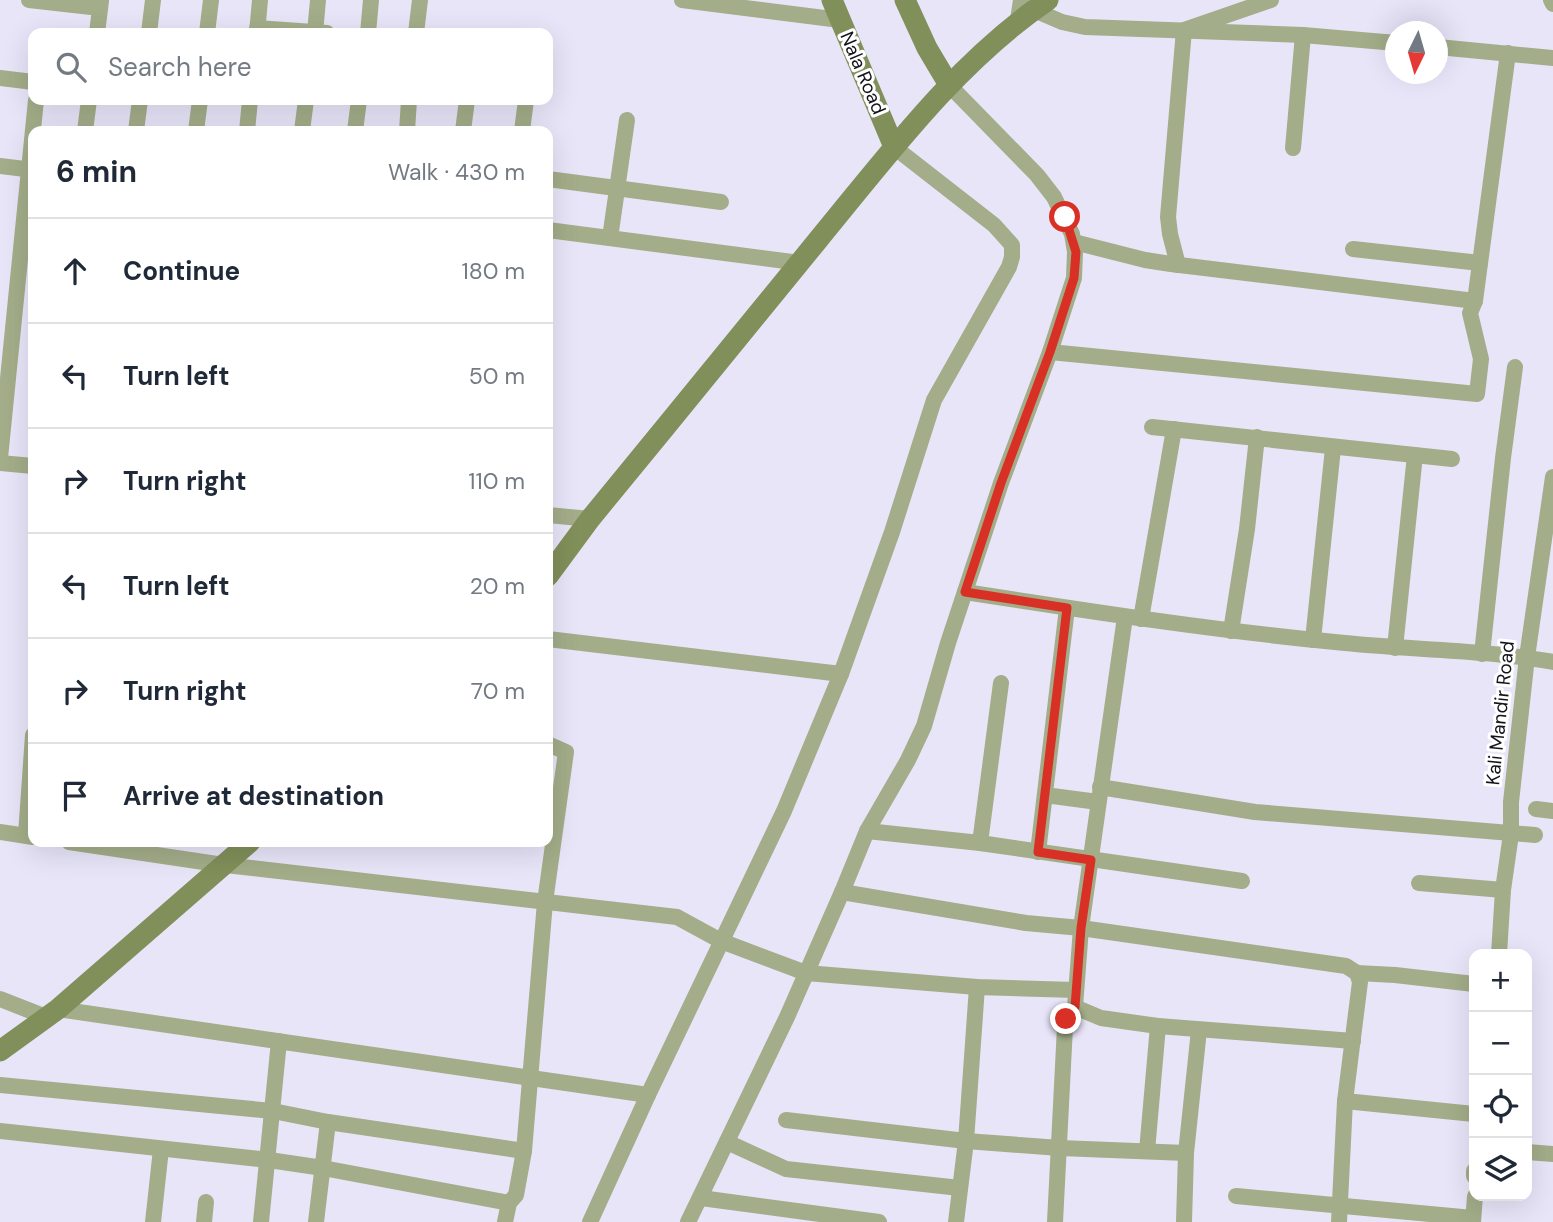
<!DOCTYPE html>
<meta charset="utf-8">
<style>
body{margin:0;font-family:"DM Sans",sans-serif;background:#f6f6f7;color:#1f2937}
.controls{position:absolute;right:21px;bottom:21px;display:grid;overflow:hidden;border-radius:14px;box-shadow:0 7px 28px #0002}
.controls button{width:63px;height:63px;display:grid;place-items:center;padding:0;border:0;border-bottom:2px solid #e0e1e3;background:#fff;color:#1f2937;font:35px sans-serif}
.compass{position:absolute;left:1385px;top:21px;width:63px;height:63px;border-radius:50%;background:#fff;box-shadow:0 7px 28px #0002;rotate:185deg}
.stop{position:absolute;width:21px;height:21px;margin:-16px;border:5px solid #d93025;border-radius:50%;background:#fff}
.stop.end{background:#d93025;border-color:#fff;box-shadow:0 2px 7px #0008}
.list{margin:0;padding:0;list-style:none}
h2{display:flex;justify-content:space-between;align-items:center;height:91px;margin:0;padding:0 28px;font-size:30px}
h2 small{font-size:23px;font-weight:400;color:#747a83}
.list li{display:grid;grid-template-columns:46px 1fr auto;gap:21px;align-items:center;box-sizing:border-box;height:105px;padding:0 28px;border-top:2px solid #e0e1e3}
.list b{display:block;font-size:26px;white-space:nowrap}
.list em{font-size:23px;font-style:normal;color:#747a83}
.icon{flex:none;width:38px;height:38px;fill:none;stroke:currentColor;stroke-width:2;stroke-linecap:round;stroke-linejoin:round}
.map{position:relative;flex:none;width:1553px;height:1222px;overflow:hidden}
.search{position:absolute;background:#fff;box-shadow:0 7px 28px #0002;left:28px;top:28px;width:525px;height:77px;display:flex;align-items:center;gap:18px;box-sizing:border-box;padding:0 24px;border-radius:14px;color:#747a83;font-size:26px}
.panel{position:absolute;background:#fff;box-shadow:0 7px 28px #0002;left:28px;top:126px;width:525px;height:721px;border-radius:14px}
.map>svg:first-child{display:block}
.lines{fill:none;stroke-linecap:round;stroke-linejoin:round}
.street{stroke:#a3ad89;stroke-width:16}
.secondary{stroke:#818f5a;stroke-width:21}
.route{stroke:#d93025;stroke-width:9}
.labels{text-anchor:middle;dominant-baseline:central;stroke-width:6;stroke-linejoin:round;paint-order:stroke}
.street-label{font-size:19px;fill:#141319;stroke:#fff}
</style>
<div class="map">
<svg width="1553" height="1222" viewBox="0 0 1553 1222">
<rect width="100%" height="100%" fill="#e8e5f9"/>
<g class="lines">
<g class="street">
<polyline points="29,0 100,8"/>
<polyline points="682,0 840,20"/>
<polyline points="1551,0 1553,4"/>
<polyline points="1034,10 1062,22 1085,27 1303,35 1396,43"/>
<polyline points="1018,20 1021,0"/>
<polyline points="257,28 327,33"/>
<polyline points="97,33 101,1"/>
<polyline points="149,33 153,0"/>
<polyline points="207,33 211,0"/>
<polyline points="257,33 260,0"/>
<polyline points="315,33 318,0"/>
<polyline points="368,33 371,0"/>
<polyline points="416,33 420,0"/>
<polyline points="1438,47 1553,58"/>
<polyline points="0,78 33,82"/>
<polyline points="85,131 89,100"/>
<polyline points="136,131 140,100"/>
<polyline points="196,131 200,100"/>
<polyline points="247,131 250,100"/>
<polyline points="302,131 306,100"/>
<polyline points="355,131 359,100"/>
<polyline points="407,131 409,100"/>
<polyline points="463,131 467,100"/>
<polyline points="522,131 526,100"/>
<polyline points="1293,148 1303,35"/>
<polyline points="0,166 33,170"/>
<polyline points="548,179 721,202"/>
<polyline points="548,230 800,263"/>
<polyline points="610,238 627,120"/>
<polyline points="1074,242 1145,260 1171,264 1475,301"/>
<polyline points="1353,249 1480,263"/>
<polyline points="1178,265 1170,234 1168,217 1184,30 1271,0"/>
<polyline points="1050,352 1477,394 1481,359 1470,313 1475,301 1508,53"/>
<polyline points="1152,427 1452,459"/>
<polyline points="0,458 36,100"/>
<polyline points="0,463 33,466"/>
<polyline points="548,515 590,519"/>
<path d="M 965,592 C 1088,611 1211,630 1335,642 C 1407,650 1482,649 1553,662"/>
<polyline points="1141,619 1174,429"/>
<polyline points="1231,631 1247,529 1257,437"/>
<polyline points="548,639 841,674"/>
<polyline points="1313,640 1333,448"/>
<polyline points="1395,648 1415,455"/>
<polyline points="1482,654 1503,458 1515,367"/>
<polyline points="1100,787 1255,812 1535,835"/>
<polyline points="1045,795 1098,802"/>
<polyline points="1536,809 1553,811"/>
<polyline points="867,831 980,843 1242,881"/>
<polyline points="0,832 33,837"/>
<polyline points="26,835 33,735"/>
<polyline points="69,842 217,864 677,917 721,941 806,973 977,987 1075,990"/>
<polyline points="980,843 1001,683"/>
<polyline points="1038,852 1067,608"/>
<polyline points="1419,883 1503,890"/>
<polyline points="842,892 1026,923 1081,928 1346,966 1357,973 1360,982 1345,1101 1339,1222"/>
<polyline points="1499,954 1503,890 1511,834 1511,802 1527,657 1553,477"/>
<polyline points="1357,973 1395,975 1474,984"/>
<polyline points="0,999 46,1017"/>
<polyline points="1075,1007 1101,1018 1158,1026 1353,1041"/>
<polyline points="58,1009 648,1095"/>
<polyline points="0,1085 273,1111 328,1122 524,1151"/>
<polyline points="1345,1101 1474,1114"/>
<polyline points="786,1120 966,1141 1060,1148 1186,1153"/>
<polyline points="0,1131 269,1160 323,1168 509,1203"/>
<polyline points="727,1142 786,1169 960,1188"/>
<polyline points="1147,1151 1158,1026"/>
<polyline points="1527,1152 1553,1154"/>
<polyline points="1474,1171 1474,1176"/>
<polyline points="1236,1196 1473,1218"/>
<polyline points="701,1198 879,1222"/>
<polyline points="153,1222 161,1149"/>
<polyline points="204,1222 206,1202"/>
<polyline points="261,1222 279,1041"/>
<polyline points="316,1222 328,1122"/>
<polyline points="505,1222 509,1203 516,1195 524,1151 545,902 566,752 548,744"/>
<polyline points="590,1222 648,1095 784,811 841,674 892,532 934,400 1009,267 1012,257 1012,245 994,225 894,147"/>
<polyline points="688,1222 787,1017 842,892 867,831 908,760 924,726 948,643 1001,483 1050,352 1074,278 1075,252 1072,234 1054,197 1037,175 949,85"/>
<polyline points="956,1222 966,1141 977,987"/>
<polyline points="1055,1222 1065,1027 1066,1019 1075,1007 1081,928 1125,617"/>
<polyline points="1184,1222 1186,1153 1199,1030"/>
<polyline points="1473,1222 1475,1196"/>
</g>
<g class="secondary">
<polyline points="832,0 894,147"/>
<polyline points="905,0 927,48 949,85"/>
<path d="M 548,576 L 590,519 C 666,426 742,334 818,240 C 888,155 956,63 1048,0"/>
<polyline points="0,1051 58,1009 250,842"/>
</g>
</g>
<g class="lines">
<polyline class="route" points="1065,217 1076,252 1074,278 1050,352 1001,483 965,592 1067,608 1038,852 1091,860 1081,928 1075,1007 1066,1019"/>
</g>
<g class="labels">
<g class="street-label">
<text transform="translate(863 73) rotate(67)">Nala Road</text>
<text transform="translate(1500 713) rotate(-84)">Kali Mandir Road</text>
</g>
</g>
</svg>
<div class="controls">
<button>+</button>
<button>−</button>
<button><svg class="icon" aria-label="locate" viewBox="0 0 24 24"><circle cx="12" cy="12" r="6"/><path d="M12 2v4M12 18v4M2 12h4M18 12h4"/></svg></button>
<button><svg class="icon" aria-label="layers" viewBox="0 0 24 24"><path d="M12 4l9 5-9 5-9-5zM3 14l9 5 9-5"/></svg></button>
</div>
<svg class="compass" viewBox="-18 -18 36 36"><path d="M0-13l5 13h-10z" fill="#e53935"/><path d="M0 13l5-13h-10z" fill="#747a83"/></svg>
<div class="stop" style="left:1065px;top:217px"></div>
<div class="stop end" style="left:1066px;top:1019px"></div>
<div class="search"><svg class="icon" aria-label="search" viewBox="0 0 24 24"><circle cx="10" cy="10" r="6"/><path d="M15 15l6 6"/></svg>Search here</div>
<section class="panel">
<h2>6 min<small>Walk · 430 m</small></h2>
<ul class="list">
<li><svg class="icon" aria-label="ahead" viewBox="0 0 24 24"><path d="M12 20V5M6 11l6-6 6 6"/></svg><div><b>Continue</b></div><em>180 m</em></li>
<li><svg class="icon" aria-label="left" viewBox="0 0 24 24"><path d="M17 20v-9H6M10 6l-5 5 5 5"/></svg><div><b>Turn left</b></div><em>50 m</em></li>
<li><svg class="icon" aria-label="right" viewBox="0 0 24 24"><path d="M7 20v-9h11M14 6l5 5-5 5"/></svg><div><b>Turn right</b></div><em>110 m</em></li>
<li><svg class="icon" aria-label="left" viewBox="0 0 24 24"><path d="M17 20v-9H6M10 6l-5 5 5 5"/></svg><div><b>Turn left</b></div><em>20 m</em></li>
<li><svg class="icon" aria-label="right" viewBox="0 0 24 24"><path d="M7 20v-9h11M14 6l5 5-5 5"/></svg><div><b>Turn right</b></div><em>70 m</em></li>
<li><svg class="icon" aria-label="arrive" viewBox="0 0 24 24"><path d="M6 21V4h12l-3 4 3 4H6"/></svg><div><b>Arrive at destination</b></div></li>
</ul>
</section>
</div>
